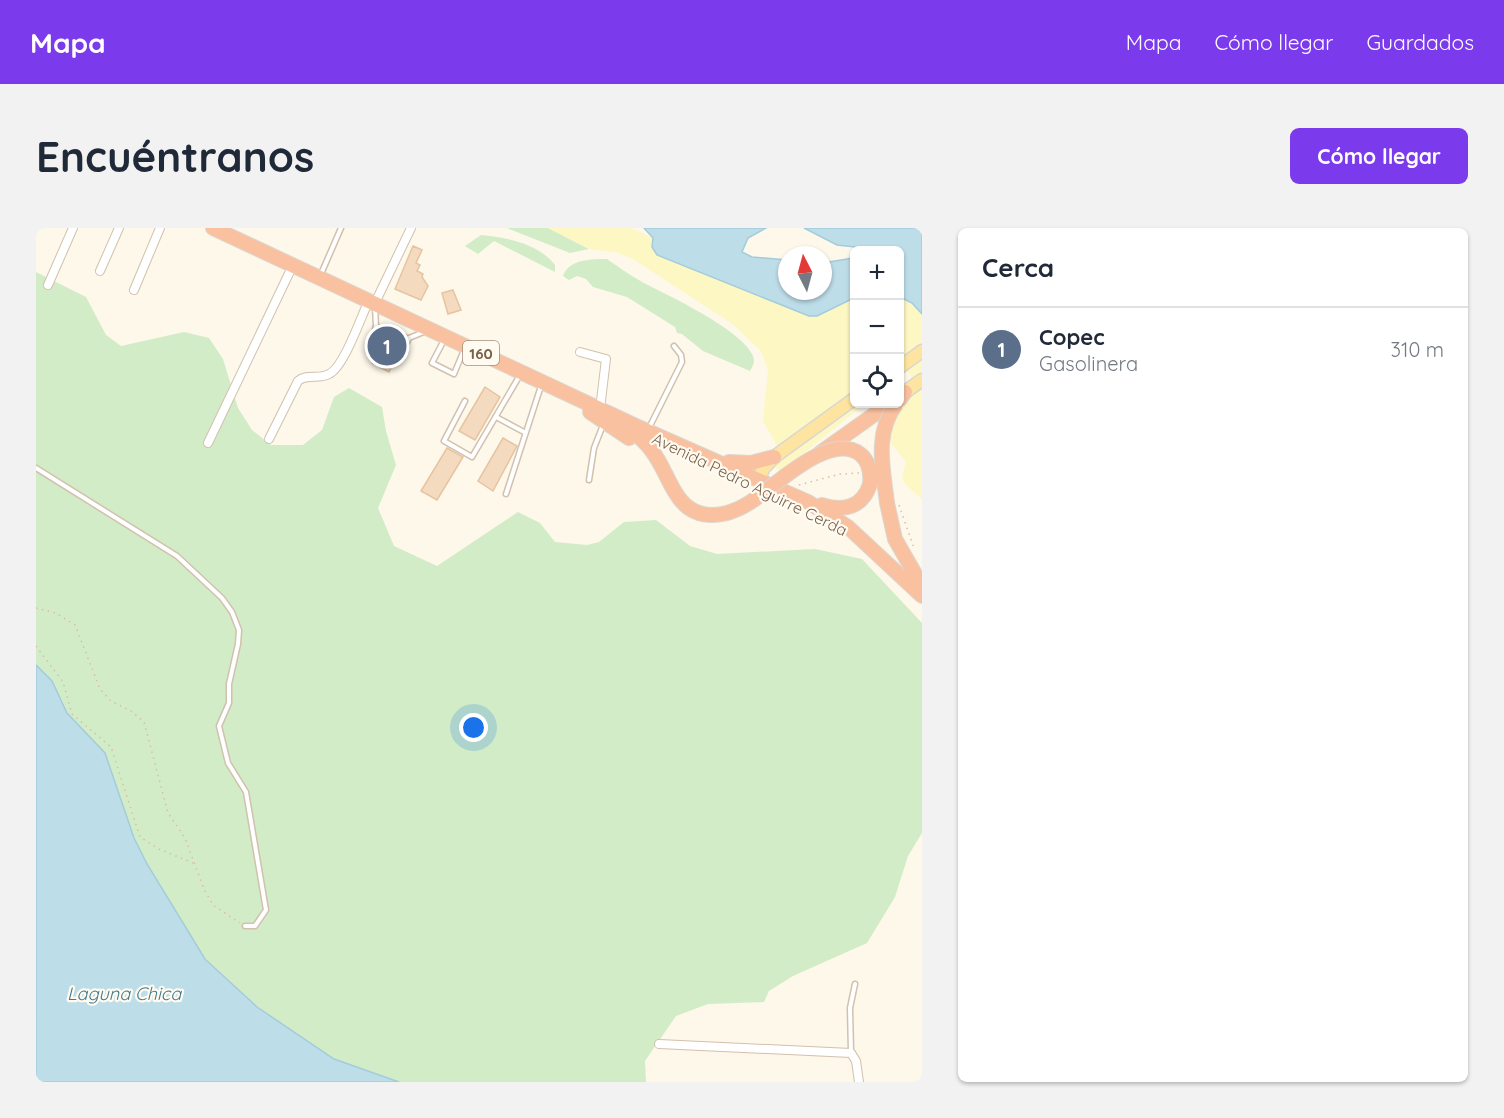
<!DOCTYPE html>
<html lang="es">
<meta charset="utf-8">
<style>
body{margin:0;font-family:Quicksand,sans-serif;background:#f2f2f3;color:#1f2937}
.controls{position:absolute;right:18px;top:18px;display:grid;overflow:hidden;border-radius:9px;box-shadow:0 2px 4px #0004}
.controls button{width:54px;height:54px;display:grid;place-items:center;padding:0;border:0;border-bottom:2px solid #e0e1e3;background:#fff;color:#1f2937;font:30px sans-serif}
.compass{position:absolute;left:742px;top:18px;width:54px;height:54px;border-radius:50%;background:#fff;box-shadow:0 2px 4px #0004;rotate:354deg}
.you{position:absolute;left:438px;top:500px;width:21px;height:21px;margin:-15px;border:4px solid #fff;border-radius:50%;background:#1a73e8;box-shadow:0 0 0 9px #1a73e833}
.badge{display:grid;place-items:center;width:39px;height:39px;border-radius:50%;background:#7c3aed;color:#fff;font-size:20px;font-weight:700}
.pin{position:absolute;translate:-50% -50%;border:3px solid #fff;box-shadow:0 2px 6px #0006}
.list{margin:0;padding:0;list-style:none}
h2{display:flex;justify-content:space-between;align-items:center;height:78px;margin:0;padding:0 24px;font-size:26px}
h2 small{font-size:20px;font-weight:400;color:#747a83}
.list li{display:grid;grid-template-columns:39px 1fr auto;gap:18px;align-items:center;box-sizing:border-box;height:84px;padding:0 24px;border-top:2px solid #e0e1e3}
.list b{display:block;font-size:22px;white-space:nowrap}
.list p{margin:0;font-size:20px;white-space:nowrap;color:#747a83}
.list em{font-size:20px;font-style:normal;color:#747a83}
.icon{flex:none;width:33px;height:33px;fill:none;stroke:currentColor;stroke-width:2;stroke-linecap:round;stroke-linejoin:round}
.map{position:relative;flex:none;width:886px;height:854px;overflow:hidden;border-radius:9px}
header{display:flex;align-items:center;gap:36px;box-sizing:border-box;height:84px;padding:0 30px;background:#7c3aed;color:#fff}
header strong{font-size:28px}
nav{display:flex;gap:33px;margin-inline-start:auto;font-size:21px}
.intro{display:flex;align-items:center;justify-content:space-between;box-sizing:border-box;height:144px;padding:0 36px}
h1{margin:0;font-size:42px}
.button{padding:15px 27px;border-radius:9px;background:#7c3aed;color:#fff;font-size:21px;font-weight:700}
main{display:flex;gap:36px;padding:0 36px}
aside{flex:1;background:#fff;border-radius:9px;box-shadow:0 2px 4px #0004}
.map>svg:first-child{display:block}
.green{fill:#d2ecc7}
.sand{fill:#fdf7c4}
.water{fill:#bddde8;stroke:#a3ccdb;stroke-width:1.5}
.building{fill:#f4dbc0;stroke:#e7c3a0;stroke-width:1.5}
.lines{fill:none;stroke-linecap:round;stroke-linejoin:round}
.lane-casing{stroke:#d1c1ae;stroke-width:7}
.street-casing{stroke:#d1c1ae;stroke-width:10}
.primary-casing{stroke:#dcd6d0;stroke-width:15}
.highway-casing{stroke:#dcd6d0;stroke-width:16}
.path{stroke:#dabea3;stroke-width:1.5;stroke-dasharray:1.5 4.5;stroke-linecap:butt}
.lane{stroke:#fff;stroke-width:4}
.street{stroke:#fff;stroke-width:8}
.primary{stroke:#fde5a1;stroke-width:12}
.highway{stroke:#f9c1a0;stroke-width:14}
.highway-bridge-casing{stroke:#dcd6d0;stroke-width:16;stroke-linecap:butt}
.highway-bridge{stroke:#f9c1a0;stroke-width:14}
.labels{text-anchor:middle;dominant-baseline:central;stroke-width:4.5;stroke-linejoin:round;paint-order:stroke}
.shield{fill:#fffbf1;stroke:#a28f7d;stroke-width:1.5}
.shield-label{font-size:15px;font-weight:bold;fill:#7a614b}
.street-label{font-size:16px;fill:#7a614b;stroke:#fffbf1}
.water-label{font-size:18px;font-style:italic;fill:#44798d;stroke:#fffbf1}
</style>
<header>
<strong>Mapa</strong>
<nav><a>Mapa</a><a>Cómo llegar</a><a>Guardados</a></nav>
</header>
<div class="intro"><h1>Encuéntranos</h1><a class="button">Cómo llegar</a></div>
<main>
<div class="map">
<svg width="886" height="854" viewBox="0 0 886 854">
<rect width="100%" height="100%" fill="#fdf8ea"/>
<g class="green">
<polygon points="471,0 512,0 553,21 534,25"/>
<path d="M 445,7 C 472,10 502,15 519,37 L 519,44 L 458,13 L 442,26 L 429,18 Z"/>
<path d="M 571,31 C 584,40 599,51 614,58 C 638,70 704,102 716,126 C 720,133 717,138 714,143 L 667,123 L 646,106 L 641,105 L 639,99 L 591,69 L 557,59 L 550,51 L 541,48 L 533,52 L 527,48 C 533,31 555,31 571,31 Z"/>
<polygon points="0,44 50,69 70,107 85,118 148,104 173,110 187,131 202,180 216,202 235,217 267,217 286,202 298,169 313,160 346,179 350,203 360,237 342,280 358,318 401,338 482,284 504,295 519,314 551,317 563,314 588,294 620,292 654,318 681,326 779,321 826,331 886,395 886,605 872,628 859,669 831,715 757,748 733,763 728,774 672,776 640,788 609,833 610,854 363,854 298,831 270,813 221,779 169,730 111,636 98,610 69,525 31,485 26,472 0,437"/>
</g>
<g class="sand">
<polygon points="512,0 595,0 617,10 616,19 621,27 773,88 781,88 818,70 818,176 828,176 745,244 740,240 743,221 727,193 732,143 725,123 695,95 597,31 579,24 553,21"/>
<polygon points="864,69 876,75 886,86 886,271 869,256 866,249 870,234 842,198 877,153 872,143 864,147"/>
</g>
<g class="water">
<polygon points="608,0 730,0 712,10 706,24 716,29 751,32 751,63 787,63 787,35 818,30 818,70 781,88 773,88 621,27 616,19 617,10"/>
<polygon points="768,0 886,0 886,86 876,75 864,69 864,22 824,22 819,19 801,17"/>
<polygon points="0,437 16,453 31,485 69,525 98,610 111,636 169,731 221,779 298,831 363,854 0,854"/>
</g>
<g class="building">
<polygon points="377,18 386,22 380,35 384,37 381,43 387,46 386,49 392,58 385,72 359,61"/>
<polygon points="417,62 425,82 412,86 406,65"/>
<polygon points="358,100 371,107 363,122 357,124 360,130 353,144 336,135 341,125 345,127 347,123 353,121 351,115 357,111 355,106"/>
<polygon points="449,159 464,169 439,212 423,203"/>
<polygon points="467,210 481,218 457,263 442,253"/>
<polygon points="411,220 427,229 401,272 385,263"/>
</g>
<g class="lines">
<defs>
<g id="lane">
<polyline points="285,46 305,0"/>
<polyline points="339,79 340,98 337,108 341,116 349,119"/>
<polyline points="340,98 353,110"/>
<polyline points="408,112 396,135 418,146 428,122"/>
<polyline points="361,126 365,127 373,110 390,103"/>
<polyline points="429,173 408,213 436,229 484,147"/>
<polyline points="460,189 488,204"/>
<polyline points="612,202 646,134 645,127 638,118"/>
<polyline points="0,240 141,328 186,370 196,384 203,402 202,416 193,456 193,475 183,498 192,535 210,564 230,682 219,698 209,698"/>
<polyline points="553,252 558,220 567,197"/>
<polyline points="470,266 505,158"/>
<polyline points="815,824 814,780 819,756"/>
</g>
<g id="street">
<polyline points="64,43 83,0"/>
<polyline points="12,57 37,0"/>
<polyline points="98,62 124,0"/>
<polyline points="339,75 375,0"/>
<polyline points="544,124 570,131 564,181"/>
<path d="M 233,211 L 262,153 C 271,145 283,152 293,146 C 308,139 325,89 333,72"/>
<polyline points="172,215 257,37"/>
<polyline points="623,816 815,825 820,833 823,854"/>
</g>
<g id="primary">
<polyline points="864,139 886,123"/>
<polyline points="869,164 886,152"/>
<polyline points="723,251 727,241 738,229 818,171"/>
</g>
<g id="highway">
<polyline points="177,0 600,198 772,274 812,299 886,368"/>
<polyline points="864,171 869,164"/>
<polyline points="554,184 593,210"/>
<path d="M 589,198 C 599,205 609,213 616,223 C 626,236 631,251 639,264 C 658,297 692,290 719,271"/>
<polyline points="784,225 853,176"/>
<polyline points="693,234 715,235 738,229"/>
<polyline points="851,275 859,311 886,358"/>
<path d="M 786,277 C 808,284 827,279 834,256"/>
</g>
</defs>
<use href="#lane" class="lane-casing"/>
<use href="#street" class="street-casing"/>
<use href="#primary" class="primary-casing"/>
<use href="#highway" class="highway-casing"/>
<g class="path">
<polyline points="763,257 804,246 823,245"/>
<polyline points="863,277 878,320"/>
<polyline points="0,380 20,385 39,397 64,461 75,473 95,483 108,494 132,585 149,610 168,661 177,677 204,695"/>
<polyline points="0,418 27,454 36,486 75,519 104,609 123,621 157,635"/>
</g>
<use href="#lane" class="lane"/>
<use href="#street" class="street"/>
<use href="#primary" class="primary"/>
<use href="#highway" class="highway"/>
<defs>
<g id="highway-bridge">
<path d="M 719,271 C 743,254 795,204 824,226 C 834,234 835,245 834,256"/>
<path d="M 851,275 C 847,240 838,206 860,176"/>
</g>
</defs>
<use href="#highway-bridge" class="highway-bridge-casing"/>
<use href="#highway-bridge" class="highway-bridge"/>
</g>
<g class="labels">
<rect class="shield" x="427" y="113" width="36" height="24" rx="4.5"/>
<g class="shield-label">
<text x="445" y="125">160</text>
</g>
<g class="street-label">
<text transform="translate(714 256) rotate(26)">Avenida Pedro Aguirre Cerda</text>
</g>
<g class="water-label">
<text x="88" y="765">Laguna Chica</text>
</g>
</g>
</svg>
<div class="controls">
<button>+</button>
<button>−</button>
<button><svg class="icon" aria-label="locate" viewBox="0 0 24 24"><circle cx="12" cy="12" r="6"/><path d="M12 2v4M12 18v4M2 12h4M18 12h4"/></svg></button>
</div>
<svg class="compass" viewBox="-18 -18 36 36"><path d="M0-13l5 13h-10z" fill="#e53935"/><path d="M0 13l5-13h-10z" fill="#747a83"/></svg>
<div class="you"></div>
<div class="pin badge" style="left:351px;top:118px;background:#5c6f8a">1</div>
</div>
<aside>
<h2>Cerca<small></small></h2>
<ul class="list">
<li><span class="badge" style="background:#5c6f8a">1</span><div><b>Copec</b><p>Gasolinera</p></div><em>310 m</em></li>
</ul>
</aside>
</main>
